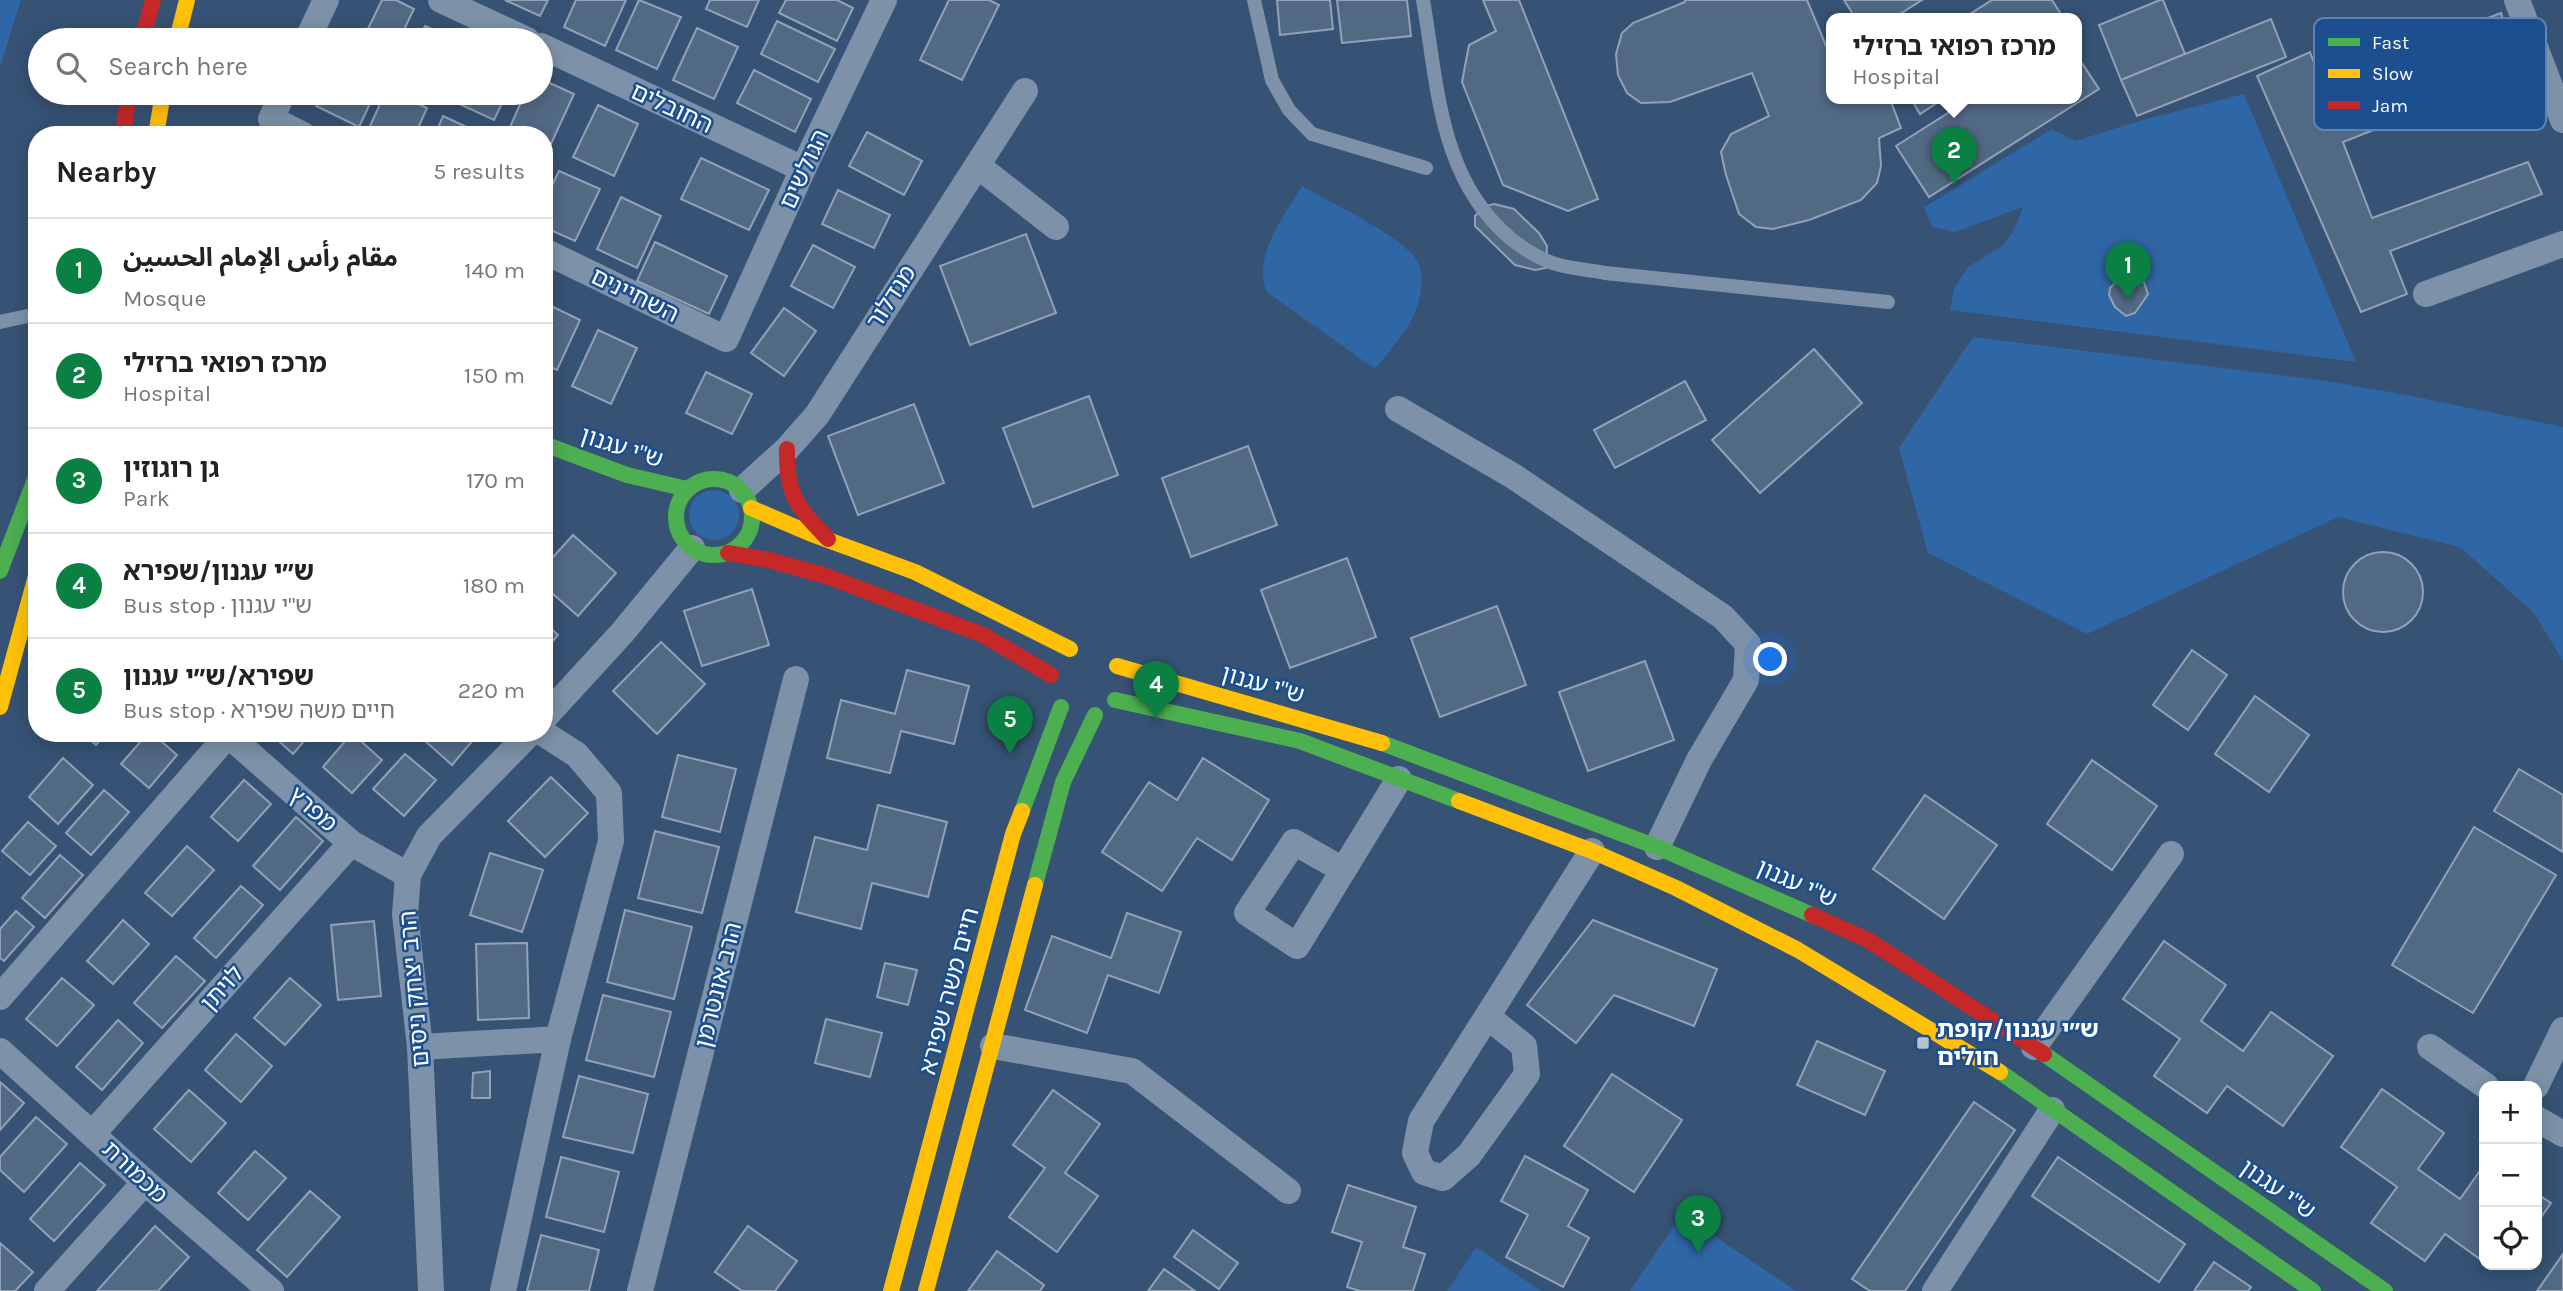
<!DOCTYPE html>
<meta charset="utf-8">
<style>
body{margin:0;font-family:Karla,"Noto Sans Arabic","Noto Sans Hebrew",sans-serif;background:#f2f2f2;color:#222}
.controls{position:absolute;right:21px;bottom:21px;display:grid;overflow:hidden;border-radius:14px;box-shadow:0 4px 18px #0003}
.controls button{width:63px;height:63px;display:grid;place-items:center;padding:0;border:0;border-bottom:2px solid #e0e0e0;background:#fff;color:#222;font:35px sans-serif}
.you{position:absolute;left:1771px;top:660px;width:24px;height:24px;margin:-18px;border:5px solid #fff;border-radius:50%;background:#1a73e8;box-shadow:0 0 0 10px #1a73e833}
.badge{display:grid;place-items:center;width:46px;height:46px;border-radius:50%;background:#0b8043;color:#fff;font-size:23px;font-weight:700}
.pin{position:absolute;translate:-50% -58px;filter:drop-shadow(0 2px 4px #0008)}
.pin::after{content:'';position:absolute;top:37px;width:24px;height:21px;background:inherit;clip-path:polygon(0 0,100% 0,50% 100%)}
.popup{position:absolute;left:1826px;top:13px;width:256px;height:91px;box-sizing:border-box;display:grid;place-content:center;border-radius:14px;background:#fff;filter:drop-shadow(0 2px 5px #0005);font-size:23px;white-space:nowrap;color:#767676}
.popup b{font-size:26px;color:#222}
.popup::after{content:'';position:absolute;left:50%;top:100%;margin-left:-14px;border:14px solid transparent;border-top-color:#fff}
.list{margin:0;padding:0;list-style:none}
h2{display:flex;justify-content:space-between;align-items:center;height:91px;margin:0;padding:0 28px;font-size:30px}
h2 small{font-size:23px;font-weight:400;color:#767676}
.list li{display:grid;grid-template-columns:46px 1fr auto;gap:21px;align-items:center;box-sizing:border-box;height:105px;padding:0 28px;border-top:2px solid #e0e0e0}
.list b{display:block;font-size:26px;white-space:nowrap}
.list p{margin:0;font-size:23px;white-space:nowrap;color:#767676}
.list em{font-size:23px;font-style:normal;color:#767676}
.icon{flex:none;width:38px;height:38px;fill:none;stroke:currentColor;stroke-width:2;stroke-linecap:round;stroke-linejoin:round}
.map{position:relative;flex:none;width:2563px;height:1291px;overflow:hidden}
.search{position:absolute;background:#fff;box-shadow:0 4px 18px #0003;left:28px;top:28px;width:525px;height:77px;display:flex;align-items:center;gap:18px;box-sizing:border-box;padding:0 24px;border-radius:38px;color:#767676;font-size:26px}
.panel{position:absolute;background:#fff;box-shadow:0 4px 18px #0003;left:28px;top:126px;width:525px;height:616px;border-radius:28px}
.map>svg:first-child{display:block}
.green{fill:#2f66a5}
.building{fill:#526984;stroke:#92a2b6;stroke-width:2}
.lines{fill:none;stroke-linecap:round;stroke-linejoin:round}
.lane{stroke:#7d92a8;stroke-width:14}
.street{stroke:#7d92a8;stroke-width:26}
.fast{stroke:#4caf50;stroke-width:16}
.slow{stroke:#ffc107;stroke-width:16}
.jam{stroke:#c62828;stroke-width:16}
.poi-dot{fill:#b9c2ce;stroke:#1b4f8f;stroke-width:2.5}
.labels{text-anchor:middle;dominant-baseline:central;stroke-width:5;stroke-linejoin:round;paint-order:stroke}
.street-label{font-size:24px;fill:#fff;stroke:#1b4f8f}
.poi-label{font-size:24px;font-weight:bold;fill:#fff;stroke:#1b4f8f;text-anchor:start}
.key{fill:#1b4f8f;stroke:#5f84b1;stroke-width:2}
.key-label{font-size:19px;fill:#fff}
</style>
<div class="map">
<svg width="2563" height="1291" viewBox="0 0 2563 1291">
<rect width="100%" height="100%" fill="#365274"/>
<g class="green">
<polygon points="0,0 21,0 0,67"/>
<polygon points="2244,94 2356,362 1950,310 1954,288 1968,267 2003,245 2014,230 2023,207 1955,232 1932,227 1924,207 2052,129 2075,141 2146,119"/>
<path d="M 1302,186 C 1327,201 1409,239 1419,264 C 1426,279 1419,307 1411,321 C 1401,338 1387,354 1375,369 L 1267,292 C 1251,257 1285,215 1302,186 Z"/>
<polygon points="1973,337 2320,380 2396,393 2563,427 2563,661 2534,613 2460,547 2338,517 2087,634 1928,553 1899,448"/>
<circle cx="714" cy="515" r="25"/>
<polygon points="1682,1214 1796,1291 1630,1291"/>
<polygon points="1476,1247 1541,1291 1447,1291"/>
</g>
<g class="building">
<polygon points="382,0 396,0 414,9 399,40 363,39"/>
<polygon points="505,0 548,0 540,16"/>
<polygon points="576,0 626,0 605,46 564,27"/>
<polygon points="639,0 681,17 657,69 616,50"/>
<polygon points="710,0 759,0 747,27 706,9"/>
<polygon points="786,0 837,0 853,8 837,41 779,13"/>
<polygon points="949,0 989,0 999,5 962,80 920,60"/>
<polygon points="1277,0 1330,0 1333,29 1280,35"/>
<polygon points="1337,0 1407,0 1411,36 1342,43"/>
<polygon points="1483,0 1519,0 1598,199 1568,211 1503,185 1462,82 1469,45 1496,31"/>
<polygon points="1685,0 1807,0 1832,60 1832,99 1890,99 1901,128 1879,138 1881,166 1877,183 1861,200 1809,220 1773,229 1756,227 1739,214 1726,175 1721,152 1731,134 1769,116 1752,73 1670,102 1641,103 1627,93 1618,75 1616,54 1622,33 1633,23 1685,2"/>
<polygon points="1844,0 1922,0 1892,19 1856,19"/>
<polygon points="1992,0 2052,0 2064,19 1962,19"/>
<polygon points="2160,0 2163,0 2185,54 2121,80 2099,25"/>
<polygon points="2501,13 2520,72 2343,142 2372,218 2528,162 2542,194 2390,251 2407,294 2361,312 2257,76 2310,52 2320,79"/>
<polygon points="2271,19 2286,57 2137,116 2121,80"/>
<polygon points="777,21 835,49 818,82 761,54"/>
<polygon points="425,26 456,40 418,40"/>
<polygon points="697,28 738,47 714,99 673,80"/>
<polygon points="2076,54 2099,89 1929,197 1896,146 1970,99 2076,99"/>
<polygon points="754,70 811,99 795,132 737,103"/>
<polygon points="541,79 574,94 550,146 544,143 544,135 526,135 510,127 525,93 541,93"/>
<polygon points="322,93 375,93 359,127 316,106"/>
<polygon points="385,93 394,93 427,108 415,135 366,135"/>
<polygon points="457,93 507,93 494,120 453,101"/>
<polygon points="1911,99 1943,99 1920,114"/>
<polygon points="598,105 638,124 614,176 573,157"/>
<polygon points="443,116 484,135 435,135"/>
<polygon points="867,132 922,161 904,195 849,166"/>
<polygon points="701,158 769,190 749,230 681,199"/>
<polygon points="559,171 600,189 575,241 544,227 544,202"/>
<polygon points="838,190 890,215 874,248 822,224"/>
<polygon points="621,197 661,216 637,268 597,249"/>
<polygon points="1494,204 1514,209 1539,233 1547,246 1546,268 1535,270 1515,265 1475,226 1475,216 1483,207"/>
<polygon points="1026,234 1056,313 970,345 940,266"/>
<polygon points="655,242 727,276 709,314 637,281"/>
<polygon points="813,245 855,267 833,308 791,286"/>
<polygon points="2133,277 2142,277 2148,294 2135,313 2126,316 2115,307 2109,295 2110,288 2115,283"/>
<polygon points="545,303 580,320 557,370 544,364"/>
<polygon points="784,308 816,331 784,376 751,353"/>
<polygon points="598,330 637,348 611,404 572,386"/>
<polygon points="1814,349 1862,403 1760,493 1712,440"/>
<polygon points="706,372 752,394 732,434 686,413"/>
<polygon points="1685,381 1706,420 1615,468 1594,430"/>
<polygon points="1089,396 1118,475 1033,507 1003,428"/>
<polygon points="914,404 944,483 858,515 828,436"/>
<polygon points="1248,446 1277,525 1191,557 1162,478"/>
<polygon points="573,535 616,573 578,616 544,586 544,567"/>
<circle cx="2383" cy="592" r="40"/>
<polygon points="1347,558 1376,637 1290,668 1261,590"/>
<polygon points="752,589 769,645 702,666 684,611"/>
<polygon points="1497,606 1526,685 1440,717 1411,638"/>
<polygon points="544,622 558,635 544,651"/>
<polygon points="661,642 705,684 657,734 613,691"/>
<polygon points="2192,650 2227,675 2188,730 2153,705"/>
<polygon points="1645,661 1674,740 1588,771 1559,692"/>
<polygon points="907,670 969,686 954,744 901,731 890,773 827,758 841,700 895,714"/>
<polygon points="2255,696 2309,735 2269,792 2215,754"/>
<polygon points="83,733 106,733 96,745"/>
<polygon points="148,733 152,733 177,755 149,788 121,764"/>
<polygon points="270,733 311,733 293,754"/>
<polygon points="352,733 382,760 352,793 323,767"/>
<polygon points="432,733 479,733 452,765 425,741"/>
<polygon points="405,754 436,780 404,816 373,789"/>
<polygon points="678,755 736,769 720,832 662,817"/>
<polygon points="63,758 93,785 58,824 29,797"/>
<polygon points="1203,758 1269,800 1232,860 1197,838 1162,891 1102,852 1149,782 1177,800"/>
<polygon points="2092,760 2157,806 2112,870 2047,824"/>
<polygon points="2519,769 2563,795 2563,852 2494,811"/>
<polygon points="551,777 588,813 545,857 508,821"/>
<polygon points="244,780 271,804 238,841 211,817"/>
<polygon points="104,790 129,812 91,855 66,833"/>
<polygon points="1925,795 1997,845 1944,919 1873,869"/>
<polygon points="878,805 947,822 928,897 872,883 861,929 796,912 815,837 867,850"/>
<polygon points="296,817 323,841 280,890 253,866"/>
<polygon points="28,822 56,846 30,875 2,851"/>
<polygon points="2474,827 2556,875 2473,1013 2392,965"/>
<polygon points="655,831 719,847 702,913 638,898"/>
<polygon points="187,846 214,870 172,916 145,893"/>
<polygon points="490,853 543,870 522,932 470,915"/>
<polygon points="60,855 83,875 45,918 22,898"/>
<polygon points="241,886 263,905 216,958 194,938"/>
<polygon points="625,910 692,927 674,999 607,982"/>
<polygon points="16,911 34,927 4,961 0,958 0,929"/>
<polygon points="1127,913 1181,932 1159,993 1108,975 1087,1033 1025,1010 1052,936 1111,958"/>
<polygon points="123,920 149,944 113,984 87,961"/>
<polygon points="1593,920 1717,969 1694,1026 1614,995 1576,1043 1527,1005"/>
<polygon points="374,921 381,996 338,1000 331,925"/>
<polygon points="2164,941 2226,985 2201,1021 2243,1051 2271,1012 2333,1056 2283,1126 2227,1086 2207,1113 2154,1076 2180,1039 2123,999"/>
<polygon points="527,943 529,1018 478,1020 476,944"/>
<polygon points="176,956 205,981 162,1028 134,1003"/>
<polygon points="885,963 917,970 908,1005 877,997"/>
<polygon points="62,978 94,1005 57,1046 26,1019"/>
<polygon points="290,978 321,1005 285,1045 254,1018"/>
<polygon points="603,995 671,1012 654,1077 586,1060"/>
<polygon points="826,1019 882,1033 870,1077 815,1063"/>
<polygon points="118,1020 143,1043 102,1090 76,1067"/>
<polygon points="236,1034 272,1066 241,1102 205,1070"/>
<polygon points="1817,1041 1885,1071 1865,1115 1797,1085"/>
<polygon points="490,1071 490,1098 472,1098 473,1073"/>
<polygon points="1612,1074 1682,1120 1634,1192 1564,1146"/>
<polygon points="579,1076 648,1094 633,1153 563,1137"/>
<polygon points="0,1082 24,1103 0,1130"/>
<polygon points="2382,1089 2444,1133 2418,1169 2460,1199 2484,1165 2484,1262 2445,1234 2425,1261 2371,1223 2397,1187 2341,1147"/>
<polygon points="189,1090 226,1123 191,1162 154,1129"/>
<polygon points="1053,1090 1100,1124 1065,1173 1098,1196 1057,1252 1009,1217 1045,1168 1013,1145"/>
<polygon points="1974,1102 2015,1130 1905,1291 1870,1291 1852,1279"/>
<polygon points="36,1117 67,1144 24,1192 0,1170 0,1157"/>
<polygon points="255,1151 286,1178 248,1220 218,1193"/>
<polygon points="1525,1156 1588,1190 1568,1226 1589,1238 1563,1287 1506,1257 1528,1215 1501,1201"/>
<polygon points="561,1157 619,1172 604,1232 546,1217"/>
<polygon points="2058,1157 2185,1244 2159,1282 2032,1196"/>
<polygon points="80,1163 105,1185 54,1241 30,1219"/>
<polygon points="1348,1185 1416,1207 1403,1247 1425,1254 1413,1291 1360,1291 1347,1287 1362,1242 1332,1232"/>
<polygon points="310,1191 340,1217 287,1277 257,1250"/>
<polygon points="2537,1194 2551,1203 2537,1223"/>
<polygon points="155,1226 189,1257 158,1291 97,1291"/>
<polygon points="748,1226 797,1261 775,1291 742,1291 715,1272"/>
<polygon points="1193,1230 1238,1263 1219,1289 1174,1257"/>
<polygon points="541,1235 599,1250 589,1291 527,1291"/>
<polygon points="0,1243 33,1272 15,1291 0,1291"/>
<polygon points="997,1251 1044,1285 1040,1291 968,1291"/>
<polygon points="2563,1254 2563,1291 2537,1291"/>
<polygon points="2214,1262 2251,1287 2248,1291 2194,1291"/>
<polygon points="1164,1269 1195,1291 1148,1291"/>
</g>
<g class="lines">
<g class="lane">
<polyline points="1254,0 1272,80 1289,110 1312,134 1426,168"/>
<path d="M 1423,0 C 1438,86 1439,179 1511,239 C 1525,250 1545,262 1563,266 C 1576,269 1591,270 1605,273 L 1888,302"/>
<polyline points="0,322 37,314"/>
</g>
<g class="street">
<polyline points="441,0 527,40"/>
<polyline points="2517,0 2563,120"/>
<polyline points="307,40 326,0"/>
<polyline points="541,46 803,169"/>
<polyline points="283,93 271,119 303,135"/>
<polyline points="978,166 1056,227"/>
<polyline points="544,251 726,339 803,169 884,0"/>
<polyline points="2426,294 2563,244"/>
<polyline points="1398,409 1513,476 1723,617 1748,644 1746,680 1699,760 1657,847"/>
<polyline points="742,490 787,449 817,415 1025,91"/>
<polyline points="544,718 622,633 692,548"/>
<polyline points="226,733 351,843 408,875"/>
<polyline points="1343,870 1294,842 1247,913 1297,946 1399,779"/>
<polyline points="0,997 228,735"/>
<polyline points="1488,1017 1524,1046 1527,1074 1469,1155 1443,1178 1424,1172 1415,1153 1421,1121 1592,851"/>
<polyline points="993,1046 1132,1071 1288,1191"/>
<polyline points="420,1047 558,1039"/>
<polyline points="2034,1047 2171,854"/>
<polyline points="2430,1047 2486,1086"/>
<polyline points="0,1051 145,1182 271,1291"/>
<polyline points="2536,1086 2563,1030"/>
<polyline points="2537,1119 2563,1134"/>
<polyline points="93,1133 351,843"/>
<polyline points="47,1291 145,1182"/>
<polyline points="431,1291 420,1047 405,914 408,875 429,836 530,733"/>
<polyline points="503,1291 558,1039 611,841 609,793 577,755 543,733"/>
<polyline points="640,1291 796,679"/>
<polyline points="1935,1291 2052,1110"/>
</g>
<g class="fast">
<polyline points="544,444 627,475 687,489"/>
<circle cx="714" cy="517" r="38"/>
<polyline points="0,571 37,474"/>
<polyline points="1115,700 1300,741 1459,801"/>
<polyline points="1382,743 1657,847 1812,915"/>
<polyline points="1022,811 1061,707"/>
<polyline points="1035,885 1063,782 1095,715"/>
<polyline points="2044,1054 2385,1291"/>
<polyline points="2000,1072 2313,1291"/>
</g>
<g class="slow">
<polyline points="177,40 187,0"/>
<polyline points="156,135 163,93"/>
<polyline points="751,508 809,533 915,572 1070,649"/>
<polyline points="1117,666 1382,743"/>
<polyline points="0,707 37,572"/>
<polyline points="1459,801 1592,851 1676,888 1798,950 2000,1072"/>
<polyline points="891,1291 1013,834 1022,811"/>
<polyline points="926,1291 1035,885"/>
</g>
<g class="jam">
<polyline points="142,40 153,0"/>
<polyline points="123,135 129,93"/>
<path d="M 787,449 C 786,495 797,507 828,539"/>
<polyline points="728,553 769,560 826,576 983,635 1051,675"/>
<polyline points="1812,915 1868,940 2044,1054"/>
</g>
</g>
<rect class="poi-dot" x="1916" y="1036" width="14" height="14" rx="3.5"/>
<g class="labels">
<g class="street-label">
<text transform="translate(672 108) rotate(25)">החובלים</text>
<text transform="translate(804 169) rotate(-65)">הגולשים</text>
<text transform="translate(635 295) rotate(26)">השחיינים</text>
<text transform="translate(891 297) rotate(-57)">מגדלור</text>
<text transform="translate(622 447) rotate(18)">ש"י עגנון</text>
<text transform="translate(1263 684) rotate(16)">ש"י עגנון</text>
<text transform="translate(313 809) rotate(41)">מפרץ</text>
<text transform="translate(1797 883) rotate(24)">ש"י עגנון</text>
<text transform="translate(718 985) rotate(-76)">הרב אונטרמן</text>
<text transform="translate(222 988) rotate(-48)">לויתן</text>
<text transform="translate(414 989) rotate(-95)">הרב יצחק ניסים</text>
<text transform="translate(949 991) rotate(-75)">חיים משה שפירא</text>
<text transform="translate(135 1172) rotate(43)">מכמורת</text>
<text transform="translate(2278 1189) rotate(35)">ש"י עגנון</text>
</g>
<g class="poi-label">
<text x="1937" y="1029">ש״י עגנון/קופת<tspan x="1937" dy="28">חולים</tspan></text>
</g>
</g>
<rect x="2314" y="18" width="232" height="112" rx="10" class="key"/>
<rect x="2328" y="38" width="32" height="8" fill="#4caf50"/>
<rect x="2328" y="69" width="32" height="9" fill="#ffc107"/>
<rect x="2328" y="101" width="32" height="8" fill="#c62828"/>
<g class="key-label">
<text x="2372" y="49">Fast</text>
<text x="2372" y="80">Slow</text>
<text x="2372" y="112">Jam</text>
</g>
</svg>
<div class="controls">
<button>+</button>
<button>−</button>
<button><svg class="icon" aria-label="locate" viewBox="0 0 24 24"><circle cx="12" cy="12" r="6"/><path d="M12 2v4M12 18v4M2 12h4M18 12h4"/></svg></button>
</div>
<div class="you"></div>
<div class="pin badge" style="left:2128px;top:300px">1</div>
<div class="pin badge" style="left:1954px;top:185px">2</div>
<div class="popup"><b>מרכז רפואי ברזילי</b>Hospital</div>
<div class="pin badge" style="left:1698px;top:1253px">3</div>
<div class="pin badge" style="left:1156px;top:719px">4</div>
<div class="pin badge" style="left:1010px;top:754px">5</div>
<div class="search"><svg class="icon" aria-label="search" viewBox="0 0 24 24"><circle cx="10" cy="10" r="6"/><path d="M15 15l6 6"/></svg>Search here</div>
<section class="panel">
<h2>Nearby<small>5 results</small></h2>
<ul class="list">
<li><span class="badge">1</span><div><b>مقام رأس الإمام الحسين</b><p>Mosque</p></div><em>140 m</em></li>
<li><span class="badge">2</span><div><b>מרכז רפואי ברזילי</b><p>Hospital</p></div><em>150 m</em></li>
<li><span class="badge">3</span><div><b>גן רוגוזין</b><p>Park</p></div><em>170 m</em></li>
<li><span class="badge">4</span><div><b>ש״י עגנון/שפירא</b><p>Bus stop · ש&quot;י עגנון</p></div><em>180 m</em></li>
<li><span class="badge">5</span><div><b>שפירא/ש״י עגנון</b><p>Bus stop · חיים משה שפירא</p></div><em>220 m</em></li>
</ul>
</section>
</div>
